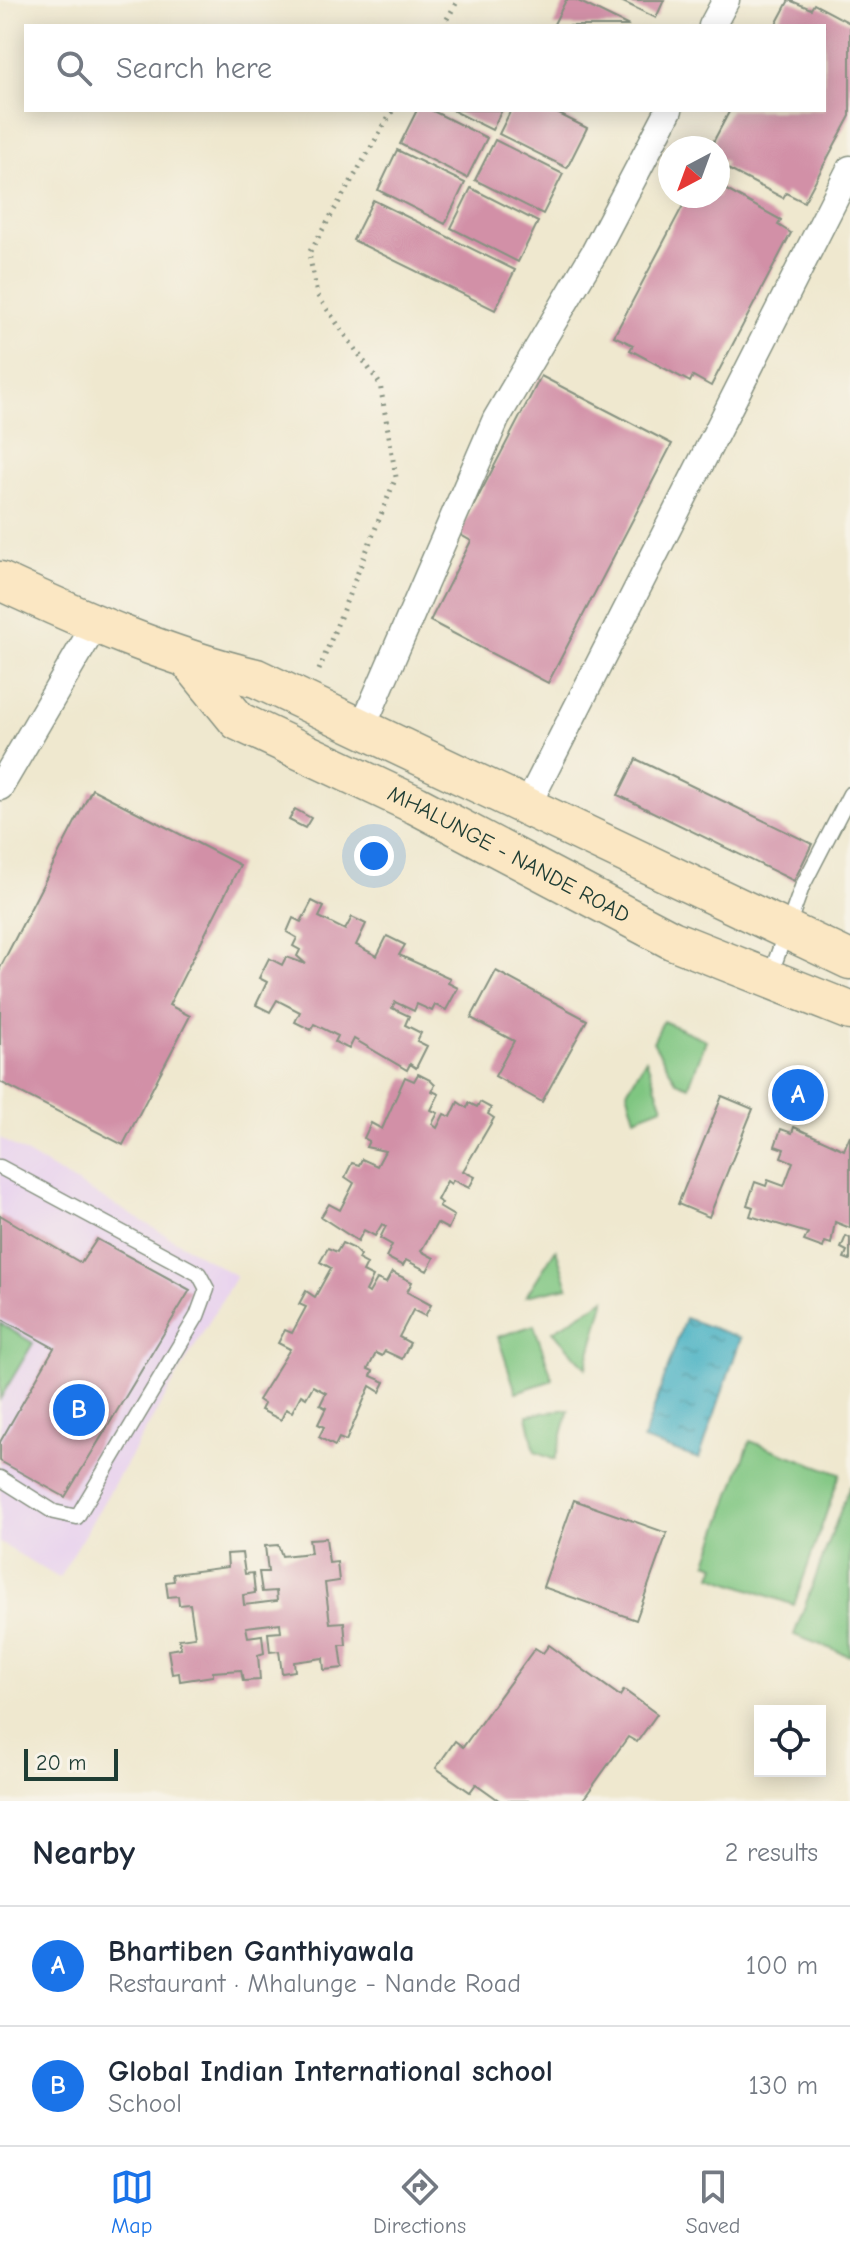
<!DOCTYPE html>
<meta charset="utf-8">
<style>
body{margin:0;font-family:"Comic Neue",sans-serif;background:#f2f2f3;color:#1f2937}
.controls{position:absolute;right:24px;bottom:24px;display:grid;overflow:hidden;border-radius:0px;box-shadow:0 4px 20px #0003}
.controls button{width:72px;height:72px;display:grid;place-items:center;padding:0;border:0;border-bottom:2px solid #e0e1e3;background:#fff;color:#1f2937;font:40px sans-serif}
.compass{position:absolute;left:658px;top:136px;width:72px;height:72px;border-radius:50%;background:#fff;box-shadow:0 4px 20px #0003;rotate:221deg}
.scale{position:absolute;left:24px;bottom:20px;width:94px;box-sizing:border-box;padding-left:8px;border:4px solid #1f3d34;border-top:0;font-size:22px;line-height:28px;white-space:nowrap;color:#1f3d34;-webkit-text-stroke:6px #f7f3e8;paint-order:stroke}
.you{position:absolute;left:374px;top:856px;width:28px;height:28px;margin:-20px;border:6px solid #fff;border-radius:50%;background:#1a73e8;box-shadow:0 0 0 12px #1a73e833}
.badge{display:grid;place-items:center;width:52px;height:52px;border-radius:50%;background:#1a73e8;color:#fff;font-size:26px;font-weight:700}
.pin{position:absolute;translate:-50% -50%;border:4px solid #fff;box-shadow:0 2px 8px #0006}
.list{margin:0;padding:0;list-style:none}
h2{display:flex;justify-content:space-between;align-items:center;height:104px;margin:0;padding:0 32px;font-size:34px}
h2 small{font-size:26px;font-weight:400;color:#747a83}
.list li{display:grid;grid-template-columns:52px 1fr auto;gap:24px;align-items:center;box-sizing:border-box;height:120px;padding:0 32px;border-top:2px solid #e0e1e3}
.list b{display:block;font-size:30px;white-space:nowrap}
.list p{margin:0;font-size:26px;white-space:nowrap;color:#747a83}
.list em{font-size:26px;font-style:normal;color:#747a83}
.icon{flex:none;width:44px;height:44px;fill:none;stroke:currentColor;stroke-width:2;stroke-linecap:round;stroke-linejoin:round}
.map{position:relative;flex:none;width:850px;height:1801px;overflow:hidden}
.search{position:absolute;background:#fff;box-shadow:0 4px 20px #0003;left:24px;right:24px;top:24px;height:88px;display:flex;align-items:center;gap:20px;box-sizing:border-box;padding:0 28px;border-radius:0px;color:#747a83;font-size:30px}
.sheet{height:344px;background:#fff}
nav{display:flex;justify-content:space-around;align-items:center;box-sizing:border-box;height:112px;border-top:2px solid #e0e1e3;background:#fff;font-size:22px;color:#747a83}
nav a{display:grid;justify-items:center;gap:4px}
nav .on{color:#1a73e8}
.map>svg:first-child{display:block}
.built{fill:#e8d2ee}
.green{fill:#7fc681;stroke:#4f825a;stroke-width:2}
.water{fill:url(#water-ripples);stroke:#32767b;stroke-width:2}
.building{fill:#d290a7}
.lines{fill:none;stroke-linecap:round;stroke-linejoin:round}
.service-casing{stroke:#879282;stroke-width:17}
.minor-casing{stroke:#879282;stroke-width:29}
.secondary-casing{stroke:#879282;stroke-width:41}
.path{stroke:#879282;stroke-width:5;stroke-dasharray:2 6;stroke-linecap:butt}
.service{stroke:#fff;stroke-width:14}
.minor{stroke:#fff;stroke-width:26}
.secondary{stroke:#fbe7c3;stroke-width:38}
.labels{text-anchor:middle;dominant-baseline:central;stroke-width:8;stroke-linejoin:round;paint-order:stroke}
.street-label{font-size:22px;fill:#1f3d34;stroke:#f7f3e8}
</style>
<div class="map">
<svg width="850" height="1801" viewBox="0 0 850 1801">
<defs>
<pattern id="water-ripples" width="26" height="14" patternUnits="userSpaceOnUse" patternTransform="scale(2)"><rect width="26" height="14" fill="#44b0c2"/><path d="M2 4q2-2 4 0t4 0M15 11q2-2 4 0t4 0" fill="none" stroke="#38909e"/></pattern>
</defs>
<rect width="100%" height="100%" fill="#f7f3e8"/>
<filter id="ink" filterUnits="userSpaceOnUse"><feTurbulence type="fractalNoise" baseFrequency=".0125" numOctaves="2"/><feDisplacementMap in="SourceGraphic" scale="16" xChannelSelector="R" yChannelSelector="G"/><feConvolveMatrix kernelMatrix="1 2 1 2 8 2 1 2 1" color-interpolation-filters="sRGB"/></filter>
<filter id="wash" filterUnits="userSpaceOnUse"><feTurbulence type="fractalNoise" baseFrequency=".006" numOctaves="4" result="noise"/><feDisplacementMap in="SourceGraphic" scale="32" xChannelSelector="R" yChannelSelector="G"/><feGaussianBlur stdDeviation="1.8" result="paint"/><feColorMatrix in="noise" values="0 0 0 0 0 0 0 0 0 0 0 0 0 0 0 0 0 1.4 0 .05"/><feComposite in="paint" operator="in"/></filter>
<g filter="url(#wash)">
<rect width="100%" height="100%" fill="#efe8cf"/>
<polygon class="built" points="0,1138 236,1276 59,1578 0,1543"/>
<g class="green">
<polygon points="663,1021 706,1040 689,1086 676,1081 653,1042"/>
<polygon points="646,1059 663,1107 635,1118 627,1091"/>
<polygon points="556,1249 568,1287 526,1296"/>
<polygon points="605,1299 586,1368 553,1331"/>
<polygon points="0,1323 33,1343 0,1399"/>
<polygon points="534,1325 553,1380 516,1392 498,1337"/>
<polygon points="569,1409 555,1460 535,1452 527,1415"/>
<polygon points="750,1441 840,1474 794,1605 712,1576 716,1565 707,1562"/>
<polygon points="850,1485 850,1656 794,1635"/>
</g>
<polygon class="water" points="685,1318 741,1338 699,1459 643,1440"/>
<g id="blocks">
<g class="building">
<polygon points="566,0 576,0 629,26 553,26"/>
<polygon points="619,0 664,0 656,18"/>
<polygon points="789,0 811,9 814,4 850,23 850,116 804,202 786,193 783,198 724,167 726,162 718,157 718,148 710,148 730,110 824,110 824,26 775,26"/>
<polygon points="417,110 431,110 487,138 467,178 400,144"/>
<polygon points="452,110 502,110 492,130"/>
<polygon points="511,110 551,110 587,128 567,168 499,134"/>
<polygon points="495,140 563,174 543,214 475,180"/>
<polygon points="397,150 465,183 445,224 378,190"/>
<polygon points="721,187 781,220 778,225 791,233 711,386 693,376 690,382 630,350 633,345 614,336 688,196 718,196"/>
<polygon points="471,188 538,222 518,262 451,228"/>
<polygon points="373,200 515,270 495,310 353,240"/>
<polygon points="541,376 672,444 548,683 430,621 471,541 459,534"/>
<polygon points="636,759 812,844 794,881 618,795"/>
<polygon points="92,789 240,865 169,1005 190,1016 123,1145 0,1082 0,968"/>
<polygon points="295,809 311,818 305,828 289,820"/>
<polygon points="312,901 324,907 319,917 345,930 352,917 366,924 356,945 377,956 387,936 405,945 399,955 450,978 448,983 458,988 446,1010 435,1005 432,1011 417,1004 414,1011 395,1002 392,1008 409,1016 405,1025 421,1033 417,1041 427,1046 416,1068 410,1064 407,1070 354,1039 349,1049 335,1042 338,1036 314,1024 311,1030 295,1022 300,1012 277,1000 270,1012 256,1005 267,982 259,978 269,958 282,965 286,957 306,964 297,956 300,950 293,946 297,938 287,932 293,918 301,922"/>
<polygon points="496,971 587,1020 542,1102 495,1076 514,1041 471,1018"/>
<polygon points="418,1074 430,1080 435,1085 432,1091 439,1094 431,1110 438,1113 432,1124 437,1128 444,1114 451,1117 458,1102 467,1108 469,1103 477,1107 480,1102 491,1108 488,1114 494,1118 463,1171 475,1177 469,1188 453,1180 451,1184 447,1181 437,1200 442,1203 439,1207 454,1216 448,1229 437,1223 421,1251 434,1258 427,1271 406,1260 403,1266 386,1257 392,1245 380,1238 386,1226 382,1224 375,1236 364,1230 358,1241 321,1217 329,1204 340,1210 354,1183 345,1177 352,1163 359,1165 362,1159 377,1166 385,1151 366,1147 369,1141 364,1138 371,1123 382,1129 405,1077 414,1081"/>
<polygon points="722,1096 753,1109 709,1217 678,1204"/>
<polygon points="794,1127 844,1150 850,1135 850,1228 835,1222 831,1244 825,1242 823,1248 804,1241 808,1233 750,1216 753,1207 747,1205 755,1182 766,1186 768,1180 784,1186 793,1162 781,1157 784,1149 775,1146 781,1129 792,1133"/>
<polygon points="0,1215 81,1263 97,1239 190,1290 65,1497 0,1461 0,1442 54,1348 0,1318"/>
<polygon points="846,1236 850,1238 850,1260 844,1258 847,1251 841,1248"/>
<polygon points="342,1243 353,1248 360,1255 358,1259 367,1264 363,1272 373,1277 366,1291 369,1293 377,1279 386,1283 392,1272 412,1282 407,1292 431,1305 425,1316 413,1310 399,1337 410,1343 402,1359 385,1351 382,1356 376,1353 368,1369 373,1371 371,1376 385,1382 380,1392 370,1386 346,1441 339,1438 335,1446 319,1437 324,1427 318,1424 326,1408 320,1405 326,1393 313,1386 306,1398 301,1395 292,1412 286,1409 281,1420 261,1410 264,1404 258,1400 290,1349 278,1343 285,1330 292,1333 306,1307 299,1304 306,1291 315,1297 331,1268 320,1262 328,1248 337,1252"/>
<polygon points="574,1500 667,1533 636,1620 543,1587"/>
<polygon points="326,1538 329,1563 337,1562 339,1581 325,1583 330,1623 344,1622 346,1645 340,1645 343,1668 324,1670 323,1658 294,1662 295,1671 282,1673 279,1651 270,1652 268,1633 281,1632 280,1623 246,1627 248,1637 262,1635 264,1653 258,1655 260,1680 243,1681 241,1670 213,1672 213,1676 180,1681 179,1673 172,1674 168,1650 181,1648 179,1639 195,1637 190,1604 179,1605 178,1596 168,1597 166,1582 174,1581 173,1574 228,1567 227,1554 242,1553 245,1574 253,1573 255,1593 243,1595 244,1605 277,1601 276,1591 262,1592 259,1572 268,1572 265,1546 278,1545 282,1556 311,1553 309,1539"/>
<polygon points="549,1645 620,1696 624,1690 657,1714 637,1742 628,1737 582,1801 500,1801 476,1784 470,1792 436,1768 455,1741 463,1747 535,1648 543,1653"/>
</g>
</g>
</g>
<g filter="url(#ink)">
<use href="#blocks" fill-opacity="0" stroke="#879282" stroke-width="2"/>
<g class="lines">
<defs>
<g id="service">
<polyline points="770,976 802,887 850,794"/>
<polyline points="0,1167 199,1274 207,1289 197,1316 77,1517 54,1512 0,1478"/>
</g>
<g id="minor">
<polyline points="712,26 726,0"/>
<polyline points="363,726 496,419 594,253 669,110"/>
<polyline points="0,787 95,625"/>
<polyline points="526,808 850,169"/>
</g>
<g id="secondary">
<path d="M 0,581 C 84,620 166,656 256,678 L 850,960"/>
<path id="s1" d="M 190,662 L 238,721 L 416,805 L 672,940 L 850,1011"/>
</g>
</defs>
<use href="#service" class="service-casing"/>
<use href="#minor" class="minor-casing"/>
<use href="#secondary" class="secondary-casing"/>
<g class="path">
<polyline points="443,26 458,0"/>
<polyline points="319,670 396,477 380,384 317,295 309,253 393,110"/>
</g>
<use href="#service" class="service"/>
<use href="#minor" class="minor"/>
<use href="#secondary" class="secondary"/>
</g>
</g>
<g class="labels">
<g class="street-label">
<text stroke="none"><textPath href="#s1" startOffset="378">MHALUNGE - NANDE ROAD</textPath></text>
</g>
</g>
</svg>
<div class="controls">
<button><svg class="icon" aria-label="locate" viewBox="0 0 24 24"><circle cx="12" cy="12" r="6"/><path d="M12 2v4M12 18v4M2 12h4M18 12h4"/></svg></button>
</div>
<svg class="compass" viewBox="-18 -18 36 36"><path d="M0-13l5 13h-10z" fill="#e53935"/><path d="M0 13l5-13h-10z" fill="#747a83"/></svg>
<div class="scale">20 m</div>
<div class="you"></div>
<div class="pin badge" style="left:798px;top:1095px">A</div>
<div class="pin badge" style="left:79px;top:1410px">B</div>
<div class="search"><svg class="icon" aria-label="search" viewBox="0 0 24 24"><circle cx="10" cy="10" r="6"/><path d="M15 15l6 6"/></svg>Search here</div>
</div>
<section class="sheet">
<h2>Nearby<small>2 results</small></h2>
<ul class="list">
<li><span class="badge">A</span><div><b>Bhartiben Ganthiyawala</b><p>Restaurant · Mhalunge - Nande Road</p></div><em>100 m</em></li>
<li><span class="badge">B</span><div><b>Global Indian International school</b><p>School</p></div><em>130 m</em></li>
</ul>
</section>
<nav>
<a class="on"><svg class="icon" aria-label="map" viewBox="0 0 24 24"><path d="M3 6l6-2 6 2 6-2v14l-6 2-6-2-6 2zM9 4v14M15 6v14"/></svg>Map</a>
<a><svg class="icon" aria-label="directions" viewBox="0 0 24 24"><path d="M12 3l9 9-9 9-9-9zM9 14v-3h6M13 9l2 2-2 2"/></svg>Directions</a>
<a><svg class="icon" aria-label="saved" viewBox="0 0 24 24"><path d="M7 4h10v16l-5-4-5 4z"/></svg>Saved</a>
</nav>
